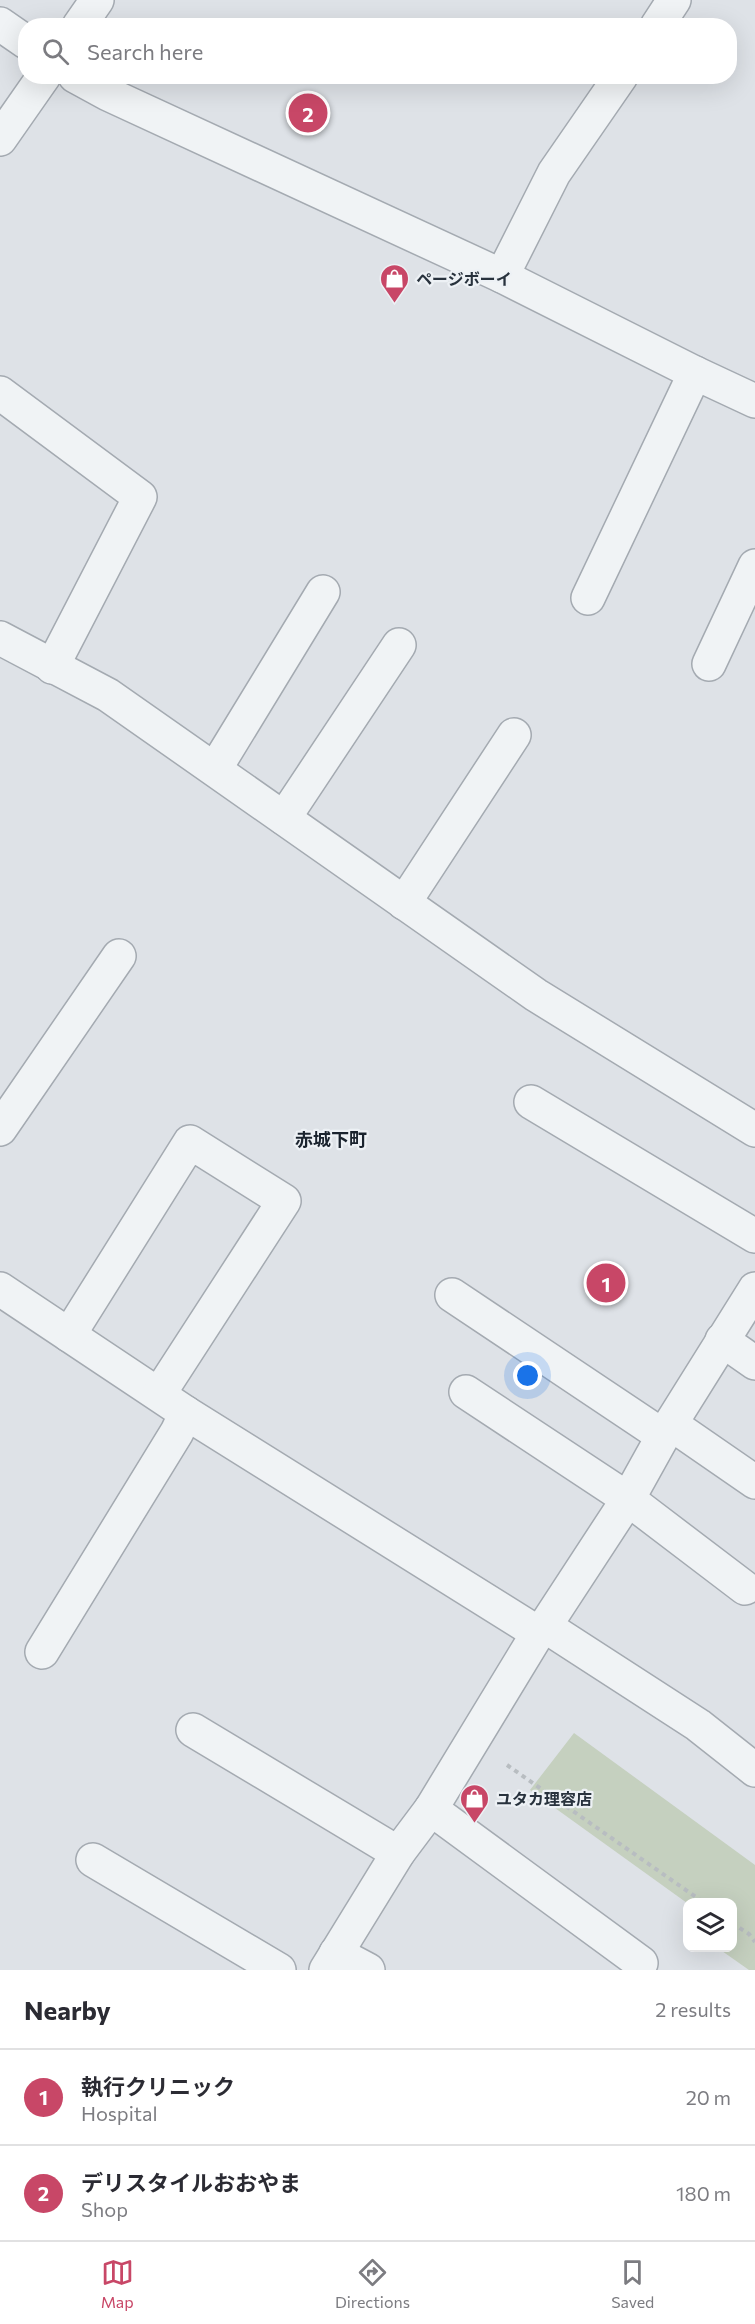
<!DOCTYPE html>
<meta charset="utf-8">
<style>
body{margin:0;font-family:Commissioner,"Noto Sans JP",sans-serif;background:#f2f2f3;color:#2b2b33}
.controls{position:absolute;right:18px;bottom:18px;display:grid;overflow:hidden;border-radius:12px;box-shadow:0 6px 24px #0002}
.controls button{width:54px;height:54px;display:grid;place-items:center;padding:0;border:0;border-bottom:2px solid #e1e1e2;background:#fff;color:#2b2b33;font:30px sans-serif}
.you{position:absolute;left:528px;top:1376px;width:21px;height:21px;margin:-15px;border:4px solid #fff;border-radius:50%;background:#1a73e8;box-shadow:0 0 0 9px #1a73e833}
.badge{display:grid;place-items:center;width:39px;height:39px;border-radius:50%;background:#c84767;color:#fff;font-size:20px;font-weight:700}
.pin{position:absolute;translate:-50% -50%;border:3px solid #fff;box-shadow:0 2px 6px #0006}
.list{margin:0;padding:0;list-style:none}
h2{display:flex;justify-content:space-between;align-items:center;height:78px;margin:0;padding:0 24px;font-size:26px}
h2 small{font-size:20px;font-weight:400;color:#7c7c81}
.list li{display:grid;grid-template-columns:39px 1fr auto;gap:18px;align-items:center;box-sizing:border-box;height:96px;padding:0 24px;border-top:2px solid #e1e1e2}
.list b{display:block;font-size:22px;white-space:nowrap}
.list p{margin:0;font-size:20px;white-space:nowrap;color:#7c7c81}
.list em{font-size:20px;font-style:normal;color:#7c7c81}
.icon{flex:none;width:33px;height:33px;fill:none;stroke:currentColor;stroke-width:2;stroke-linecap:round;stroke-linejoin:round}
.map{position:relative;flex:none;width:755px;height:1970px;overflow:hidden}
.search{position:absolute;background:#fff;box-shadow:0 6px 24px #0002;left:18px;right:18px;top:18px;height:66px;display:flex;align-items:center;gap:15px;box-sizing:border-box;padding:0 21px;border-radius:24px;color:#7c7c81;font-size:22px}
.sheet{height:270px;background:#fff}
nav{display:flex;justify-content:space-around;align-items:center;box-sizing:border-box;height:84px;border-top:2px solid #e1e1e2;background:#fff;font-size:16px;color:#7c7c81}
nav a{display:grid;justify-items:center;gap:3px}
nav .on{color:#c84767}
.map>svg:first-child{display:block}
.green{fill:#c5d0bf}
.lines{fill:none;stroke-linecap:round;stroke-linejoin:round}
.minor-casing{stroke:#a4aab1;stroke-width:36}
.path{stroke:#b8bdc1;stroke-width:4;stroke-dasharray:4.5 4.5;stroke-linecap:butt}
.minor{stroke:#f0f3f5;stroke-width:33}
.labels{text-anchor:middle;dominant-baseline:central;stroke-width:4.5;stroke-linejoin:round;paint-order:stroke}
.poi-label{font-size:16px;font-weight:bold;fill:#28323d;stroke:#edf1f5;text-anchor:start}
.neighbourhood-label{font-size:18px;font-weight:bold;fill:#1a232e;stroke:#edf1f5}
</style>
<div class="map">
<svg width="755" height="1970" viewBox="0 0 755 1970">
<rect width="100%" height="100%" fill="#dee2e7"/>
<polygon class="green" points="574,1733 755,1865 755,1970 749,1970 722,1951 724,1948 732,1948 732,1902 687,1903 530,1790"/>
<g class="lines">
<defs>
<g id="minor">
<polyline points="0,24 26,42"/>
<polyline points="79,26 97,0"/>
<polyline points="657,26 674,0"/>
<polyline points="75,76 108,94 502,276 695,373 755,401"/>
<polyline points="0,139 44,76"/>
<polyline points="502,276 554,173 621,76"/>
<polyline points="0,393 140,497 52,667"/>
<polyline points="588,598 695,373"/>
<polyline points="0,638 108,695 536,995 755,1130"/>
<polyline points="709,664 755,566"/>
<polyline points="215,769 323,592"/>
<polyline points="284,818 399,645"/>
<polyline points="404,903 514,735"/>
<polyline points="531,1102 755,1236"/>
<polyline points="0,1129 119,956"/>
<polyline points="0,1289 186,1413 538,1633"/>
<polyline points="452,1295 663,1436"/>
<polyline points="69,1335 190,1142 284,1201 159,1394"/>
<polyline points="722,1340 755,1363"/>
<polyline points="466,1392 628,1499 745,1588"/>
<polyline points="671,1424 755,1482"/>
<polyline points="545,1626 698,1725 755,1770"/>
<polyline points="42,1652 177,1432 186,1413"/>
<polyline points="193,1730 398,1853"/>
<polyline points="431,1809 641,1963"/>
<polyline points="93,1860 279,1970"/>
<polyline points="336,1953 368,1970"/>
<polyline points="326,1970 398,1853 431,1809 538,1633 545,1626 628,1499 663,1436 755,1289"/>
</g>
</defs>
<use href="#minor" class="minor-casing"/>
<g class="path">
<polyline points="507,1765 703,1902"/>
<polyline points="732,1923 749,1934 755,1942"/>
</g>
<use href="#minor" class="minor"/>
</g>
<defs>
<symbol id="shop-pin" viewBox="-11 -11 22 30"><path d="M0 17L-7.5 6A9.5 9.5 0 1 1 7.5 6Z" fill="#c84767" stroke="#edf1f5"/><path d="M-5-2.5h2.3a2.7 3.5 0 0 1 5.4 0H5L5.5 6h-11ZM-1.5-2.5h3a1.5 2.3 0 0 0-3 0Z" fill="#fff"/></symbol>
</defs>
<g fill-rule="evenodd">
<use href="#shop-pin" x="378" y="262" width="33" height="45"/>
<use href="#shop-pin" x="458" y="1782" width="33" height="45"/>
</g>
<g class="labels">
<g class="poi-label">
<text x="416" y="278">ページボーイ</text>
<text x="496" y="1798">ユタカ理容店</text>
</g>
<g class="neighbourhood-label">
<text x="331" y="1139">赤城下町</text>
</g>
</g>
</svg>
<div class="controls">
<button><svg class="icon" aria-label="layers" viewBox="0 0 24 24"><path d="M12 4l9 5-9 5-9-5zM3 14l9 5 9-5"/></svg></button>
</div>
<div class="you"></div>
<div class="pin badge" style="left:606px;top:1283px">1</div>
<div class="pin badge" style="left:308px;top:113px">2</div>
<div class="search"><svg class="icon" aria-label="search" viewBox="0 0 24 24"><circle cx="10" cy="10" r="6"/><path d="M15 15l6 6"/></svg>Search here</div>
</div>
<section class="sheet">
<h2>Nearby<small>2 results</small></h2>
<ul class="list">
<li><span class="badge">1</span><div><b>執行クリニック</b><p>Hospital</p></div><em>20 m</em></li>
<li><span class="badge">2</span><div><b>デリスタイルおおやま</b><p>Shop</p></div><em>180 m</em></li>
</ul>
</section>
<nav>
<a class="on"><svg class="icon" aria-label="map" viewBox="0 0 24 24"><path d="M3 6l6-2 6 2 6-2v14l-6 2-6-2-6 2zM9 4v14M15 6v14"/></svg>Map</a>
<a><svg class="icon" aria-label="directions" viewBox="0 0 24 24"><path d="M12 3l9 9-9 9-9-9zM9 14v-3h6M13 9l2 2-2 2"/></svg>Directions</a>
<a><svg class="icon" aria-label="saved" viewBox="0 0 24 24"><path d="M7 4h10v16l-5-4-5 4z"/></svg>Saved</a>
</nav>
